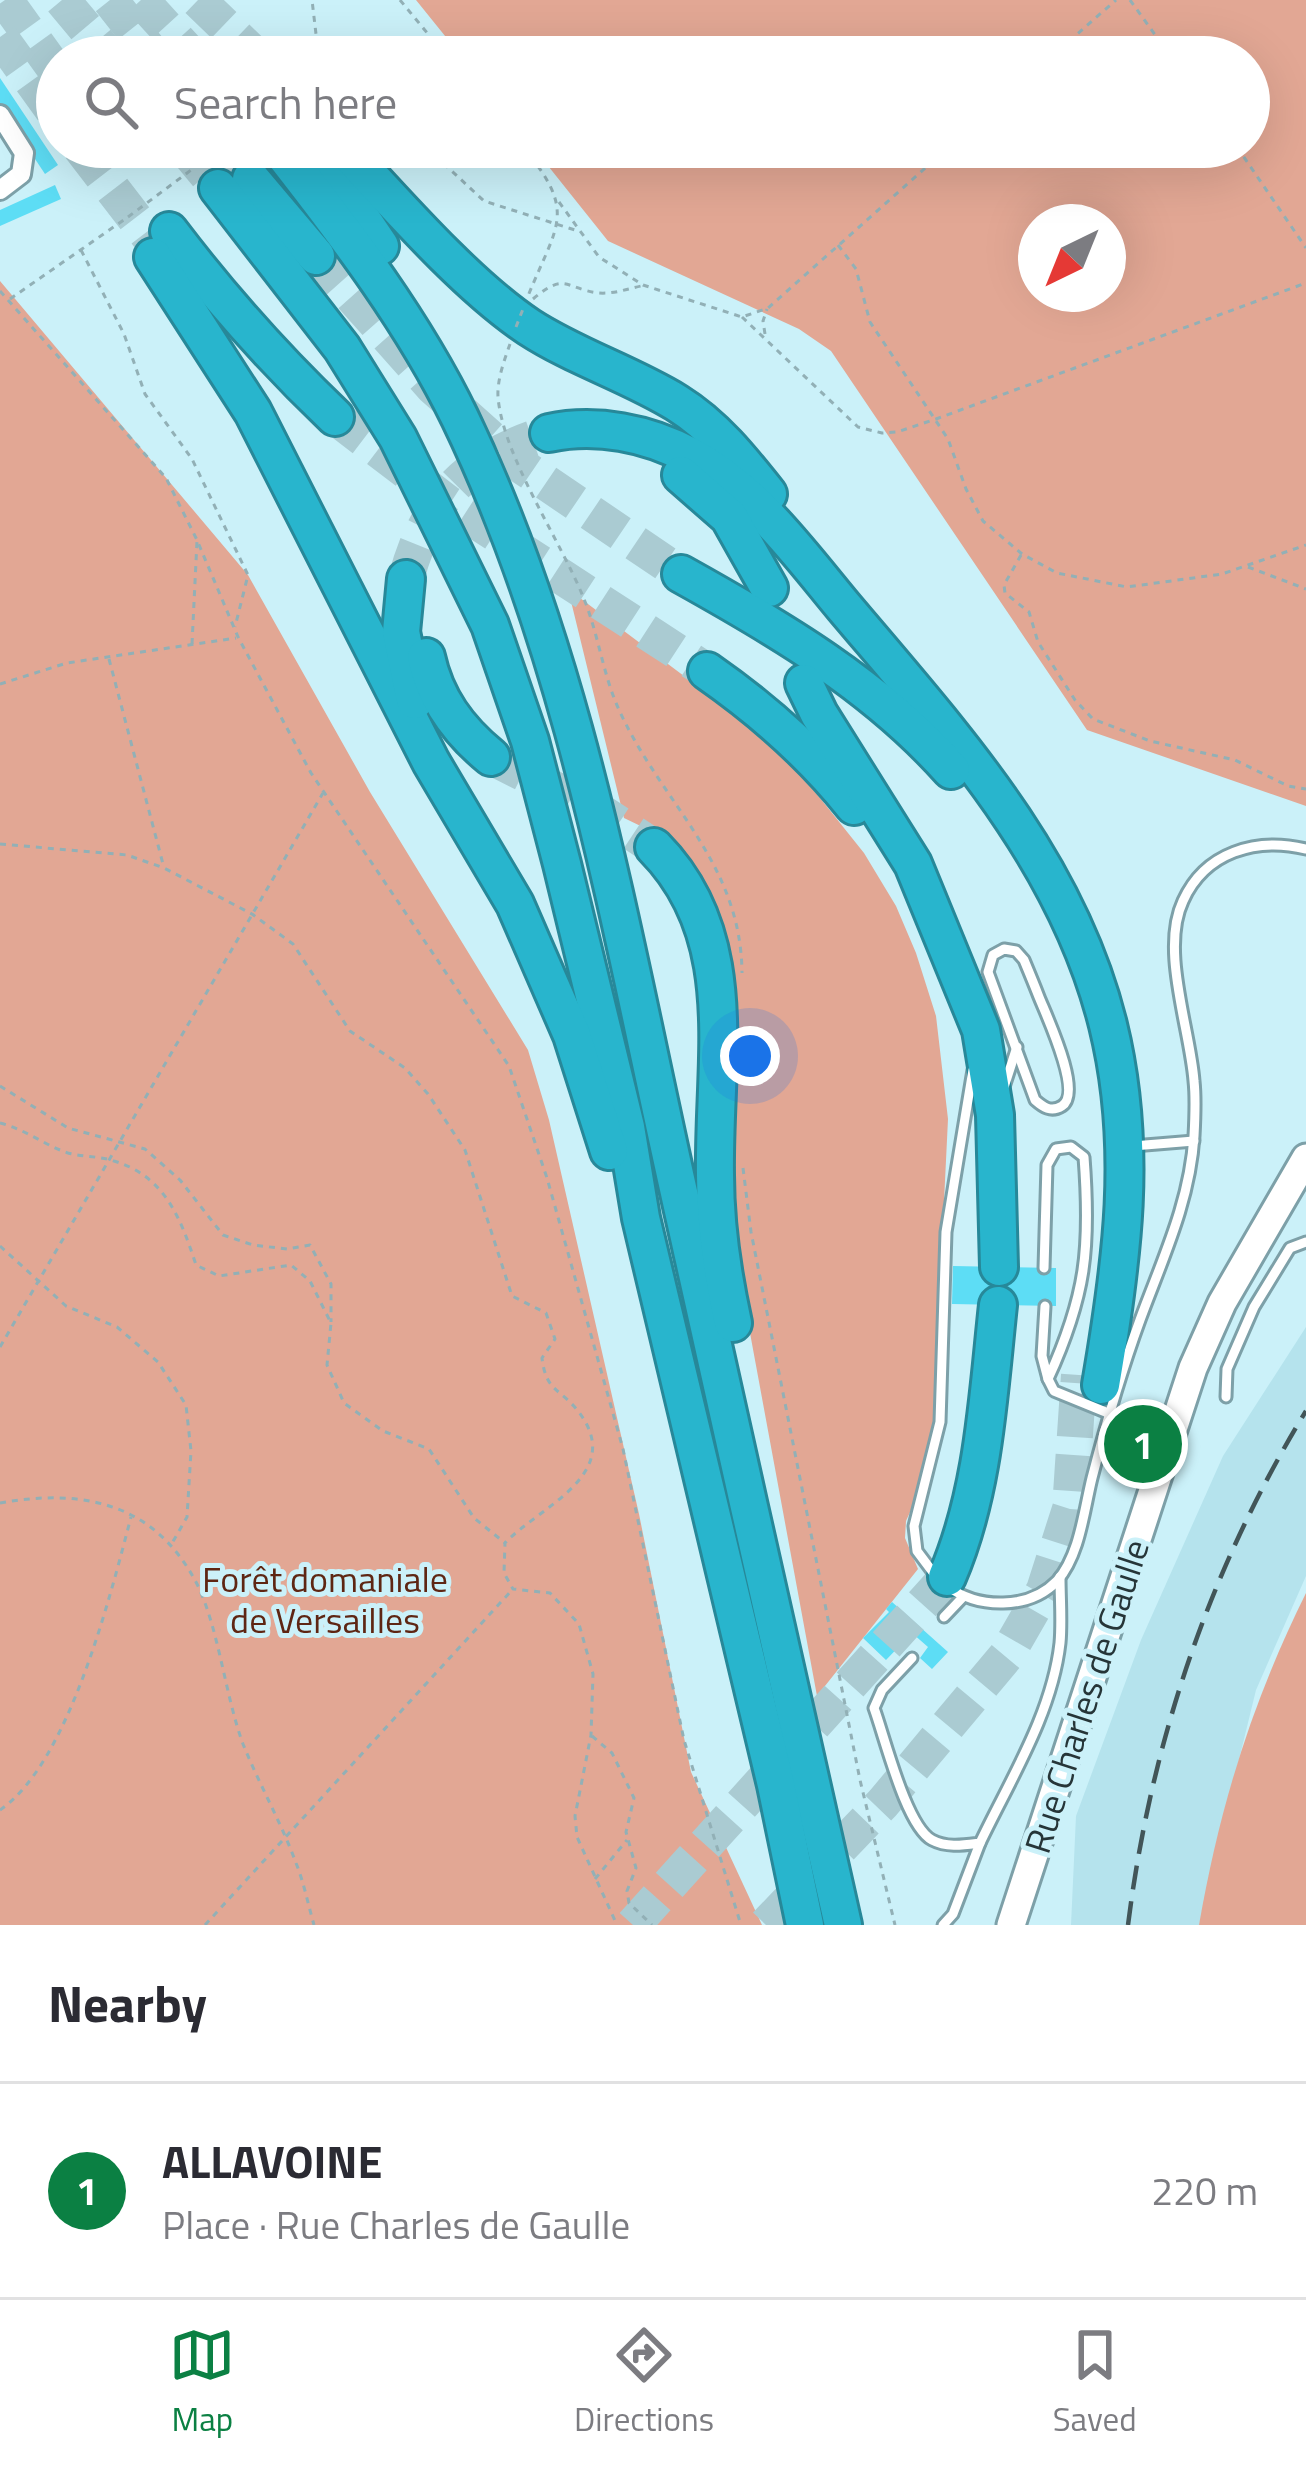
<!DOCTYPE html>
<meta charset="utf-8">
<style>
body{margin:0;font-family:"Titillium Web",sans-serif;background:#f7f7f7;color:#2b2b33}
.compass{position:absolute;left:1018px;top:204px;width:108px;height:108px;border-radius:50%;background:#fff;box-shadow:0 12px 48px #0002;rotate:223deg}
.you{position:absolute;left:750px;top:1056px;width:42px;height:42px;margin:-30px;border:9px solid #fff;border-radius:50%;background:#1a73e8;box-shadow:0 0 0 18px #1a73e833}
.badge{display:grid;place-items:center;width:78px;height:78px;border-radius:50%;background:#0b8043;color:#fff;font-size:39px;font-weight:700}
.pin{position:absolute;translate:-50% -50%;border:6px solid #fff;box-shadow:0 3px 12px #0006}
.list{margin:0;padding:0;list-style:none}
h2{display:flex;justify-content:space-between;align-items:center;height:156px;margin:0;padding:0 48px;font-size:51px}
h2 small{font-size:39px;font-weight:400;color:#7c7c81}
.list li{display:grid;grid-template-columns:78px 1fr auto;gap:36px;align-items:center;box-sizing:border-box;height:216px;padding:0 48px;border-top:3px solid #e1e1e2}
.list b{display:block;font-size:45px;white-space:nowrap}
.list p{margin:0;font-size:39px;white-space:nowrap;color:#7c7c81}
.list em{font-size:39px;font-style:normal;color:#7c7c81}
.icon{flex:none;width:66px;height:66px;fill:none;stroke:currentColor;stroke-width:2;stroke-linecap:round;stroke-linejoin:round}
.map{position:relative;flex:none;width:1306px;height:1925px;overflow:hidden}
.search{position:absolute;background:#fff;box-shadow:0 12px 48px #0002;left:36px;right:36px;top:36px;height:132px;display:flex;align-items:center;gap:30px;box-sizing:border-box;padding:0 42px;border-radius:66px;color:#7c7c81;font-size:45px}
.sheet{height:372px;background:#fff}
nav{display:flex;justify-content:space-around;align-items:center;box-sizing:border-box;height:168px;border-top:3px solid #e1e1e2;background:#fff;font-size:33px;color:#7c7c81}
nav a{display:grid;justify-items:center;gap:6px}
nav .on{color:#0b8043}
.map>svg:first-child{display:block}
.built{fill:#b5e3ed}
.green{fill:#e2a794;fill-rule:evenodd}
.building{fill:#5dddf5}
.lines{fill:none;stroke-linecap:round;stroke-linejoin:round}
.highway-tunnel{stroke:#aacbd2;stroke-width:36;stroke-dasharray:36 18;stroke-linecap:butt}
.lane-casing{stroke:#7da0a8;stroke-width:15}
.street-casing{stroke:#7da0a8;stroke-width:24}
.secondary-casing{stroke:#7da0a8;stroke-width:33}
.highway-casing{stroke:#278899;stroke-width:42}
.path{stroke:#92b0b6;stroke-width:3;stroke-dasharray:6 6;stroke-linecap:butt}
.lane{stroke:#fff;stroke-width:9}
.street{stroke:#fff;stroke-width:18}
.secondary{stroke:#fff;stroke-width:27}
.highway{stroke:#28b5cd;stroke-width:36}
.rail{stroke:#425558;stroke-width:4.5;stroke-dasharray:24 12;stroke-linecap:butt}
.path-bridge{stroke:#92b0b6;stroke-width:3;stroke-dasharray:6 6;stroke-linecap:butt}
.labels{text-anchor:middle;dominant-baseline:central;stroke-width:10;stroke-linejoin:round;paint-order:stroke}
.park-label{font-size:36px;fill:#5e2613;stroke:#cbf1f9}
.street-label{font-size:36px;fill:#263538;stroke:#cbf1f9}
</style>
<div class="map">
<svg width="1306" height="1925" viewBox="0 0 1306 1925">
<rect width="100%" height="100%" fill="#cbf1f9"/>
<polygon class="built" points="1306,1327 1306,1576 1256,1690 1213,1866 1206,1925 1071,1925 1076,1816 1141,1640 1223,1456"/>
<g class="green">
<path d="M 416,0 L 1306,0 L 1306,806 L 1087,730 L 831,351 L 799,329 L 608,241 L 533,147 L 1249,147 L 1249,57 L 462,57 ZM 1108,222 L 1108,294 L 1036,294 L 1036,222 Z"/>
<polygon points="0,281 248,575 370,792 528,1050 549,1120 639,1514 691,1772 762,1925 0,1925"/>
<polygon points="568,589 744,721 792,763 864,853 896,906 916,953 936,1016 948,1119 933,1429 916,1499 906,1521 905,1538 918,1569 817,1696 731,1230 730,992 651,831 624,818"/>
<path d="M 1306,1593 L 1306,1925 L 1199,1925 C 1220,1805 1252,1702 1306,1593 Z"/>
</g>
<g class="building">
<polygon points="0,78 58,165 45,174 0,106"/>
<polygon points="55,185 61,199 0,226 0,210"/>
<polygon points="953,1266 1056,1268 1056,1306 952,1304"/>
<polygon points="892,1602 948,1652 932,1669 920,1658 928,1647 912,1633 886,1660 863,1638 889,1612 886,1609"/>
</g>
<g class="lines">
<g class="highway-tunnel">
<polyline points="5,0 57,72"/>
<polyline points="62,0 110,57"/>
<polyline points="110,0 155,57"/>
<polyline points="141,0 193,57"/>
<polyline points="198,0 257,57"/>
<polyline points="0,37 57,116"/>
<polyline points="80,147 160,251"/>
<polyline points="184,147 218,188"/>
<polyline points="226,147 251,179"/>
<polyline points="316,256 433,387 523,467 681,574"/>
<polyline points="335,417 448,503 707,671"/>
<path d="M 406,579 C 427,498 470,457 549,433"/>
<polyline points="491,757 604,814 654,847"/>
<polyline points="633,1925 947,1577"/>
<polyline points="766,1925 883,1803 1006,1656 1044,1590 1070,1509 1079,1375"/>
</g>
<defs>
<g id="lane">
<path d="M 1004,949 L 1016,951 L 1024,960 C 1029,972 1034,984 1039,997 C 1047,1017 1083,1093 1062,1106 C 1051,1113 1043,1107 1035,1100 L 988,972 L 993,955 Z"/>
<polyline points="1004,1087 1017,1047"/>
<polyline points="1133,1146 1194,1141"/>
<path d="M 1044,1268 L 1047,1165 L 1056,1149 L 1071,1147 L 1084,1157 C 1091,1248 1086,1296 1048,1379 L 1042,1356 L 1045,1306"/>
<polyline points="1048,1379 1054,1391 1108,1413"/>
<polyline points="1226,1397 1227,1369 1254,1307 1290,1248 1306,1242"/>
<polyline points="935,1575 917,1551 914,1526 940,1422 946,1232 973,1070"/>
<path d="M 947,1586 C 978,1609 1029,1610 1057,1581 C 1080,1555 1084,1510 1092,1478 C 1106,1424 1121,1372 1140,1320 C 1162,1260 1190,1202 1194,1136 C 1195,1118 1196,1099 1194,1081 C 1190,1028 1160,950 1183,901 C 1205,852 1256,837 1306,849"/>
<polyline points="944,1617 963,1597"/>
<path d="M 912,1658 L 882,1690 L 874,1708 C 885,1738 906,1826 932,1840 C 947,1848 964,1845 980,1843 C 1010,1780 1052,1714 1060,1643 C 1062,1622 1060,1599 1060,1577"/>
<polyline points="943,1925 953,1914 980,1843"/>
</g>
<polyline id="street" points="0,115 24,153 21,174 0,190"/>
<polyline id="secondary" points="1011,1925 1193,1368 1222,1303 1306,1158"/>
<g id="highway">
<polyline points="313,147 380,246"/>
<path d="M 343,147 C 395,203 466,285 529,327 C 575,357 630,374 677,403 C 714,426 741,460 768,494"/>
<path d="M 282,152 C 347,235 414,323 460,418 C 575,657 619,922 676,1179 C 731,1428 787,1676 843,1925"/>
<polyline points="251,179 316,256"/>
<polyline points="218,188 342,348 398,438 490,625 530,741 562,864 626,1127 641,1218 776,1785 805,1925"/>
<path d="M 169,231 C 220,298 274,359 335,417"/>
<polyline points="153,257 253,412 431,762 515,904 572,1035 609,1151"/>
<path d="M 549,433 C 596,423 648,433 690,456 C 754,490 799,553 844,607 C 952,735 1067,859 1108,1025 C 1138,1147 1122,1263 1101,1385"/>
<polyline points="681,475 729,517 769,588"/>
<path d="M 681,574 C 780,629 875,685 951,770"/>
<polyline points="406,579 401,632 415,700"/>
<path d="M 426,657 C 435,699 458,730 491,757"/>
<path d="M 707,671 C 763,710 811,752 854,806"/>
<polyline points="804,683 819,714 913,864 981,1030 995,1115 999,1267"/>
<path d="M 654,847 C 743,937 713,1059 715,1175 C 715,1225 722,1273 733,1323"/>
<path d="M 947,1577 C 984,1491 988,1397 998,1305"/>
</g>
</defs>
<use href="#lane" class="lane-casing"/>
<use href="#street" class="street-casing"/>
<use href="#secondary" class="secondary-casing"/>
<use href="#highway" class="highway-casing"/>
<g class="path">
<polyline points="400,0 447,57"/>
<polyline points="1130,0 1171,57"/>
<polyline points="310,57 316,34 312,0"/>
<polyline points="1051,57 1116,0"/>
<polyline points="426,147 484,201 575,230"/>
<path d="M 523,147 C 578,213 557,224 528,296"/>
<polyline points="1237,147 1306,248"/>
<polyline points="559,202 599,257 643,285 742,317 768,308 949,147"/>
<polyline points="838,245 856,269 870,322 948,439 966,489 983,521 1022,554 1057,573 1127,587 1222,574 1306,545"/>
<polyline points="81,250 124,334 145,394 192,459 248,575 235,627"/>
<polyline points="0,291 166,478 197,540 238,637 311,773 509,1066 547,1178 623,1449 684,1740 741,1925"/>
<polyline points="10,299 128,217"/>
<path d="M 533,299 C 566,271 565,289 599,293 C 614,294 627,289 641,286"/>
<polyline points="742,317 858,427 882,433 897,432 936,419 1306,283"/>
<polyline points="765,334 763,321 767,309"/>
<path d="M 510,344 C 504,361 497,380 498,397 C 503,457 561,541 584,599 C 599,636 603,676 620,712 C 663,805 741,862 742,973"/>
<polyline points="1021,555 1004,585 1005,593 1029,612 1038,642 1075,700 1093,719 1150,741 1235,760 1288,786 1306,789"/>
<polyline points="1248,567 1306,589"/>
<polyline points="192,644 197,541"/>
<polyline points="109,659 163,864"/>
<polyline points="0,684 67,663 236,638"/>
<path d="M 0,844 L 127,855 L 164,868 L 252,914 L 293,944 L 350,1031 L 405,1068 L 428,1094 L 465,1150 L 512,1296 L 546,1313 L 555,1339 L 542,1358 C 546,1392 560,1388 578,1411 C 627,1474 540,1506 505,1543 L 504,1573 L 513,1589 L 550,1593 L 579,1624 L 593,1674 L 591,1735 L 575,1816 L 577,1837 L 617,1925"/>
<polyline points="0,1086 68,1128 145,1149 180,1180 223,1235 253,1245 287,1249 310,1245 331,1284 331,1322"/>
<path d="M 0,1123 C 25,1129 44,1145 68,1153 C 83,1157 99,1156 114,1161 C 165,1176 181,1219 196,1265 L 219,1276 L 291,1265 L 310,1281 L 331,1323 L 327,1365 L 344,1403 L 383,1431 L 429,1449 L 474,1518 L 505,1543"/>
<polyline points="743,1168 751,1232 860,1780 895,1925"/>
<polyline points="0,1246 66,1306 117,1327 158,1362 186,1405 191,1451 187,1517 171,1545"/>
<polyline points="0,1347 323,793"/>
<path d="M 0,1503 C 83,1488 155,1503 197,1584 C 219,1629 225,1695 243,1744 C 259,1784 281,1822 296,1863 C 304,1883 308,1904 314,1925"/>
<polyline points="592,1736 612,1753 634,1798 626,1832 636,1868 627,1891 629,1903 652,1925"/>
<path d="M 0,1810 C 69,1763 110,1597 131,1517"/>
<polyline points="595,1879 627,1840"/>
<polyline points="205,1925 512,1590"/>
</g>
<use href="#lane" class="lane"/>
<use href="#street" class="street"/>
<use href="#secondary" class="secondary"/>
<use href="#highway" class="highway"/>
<path class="rail" d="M 1128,1925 C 1151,1742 1210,1568 1306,1411"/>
<g class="path-bridge">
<polyline points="128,217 222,147"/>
<polyline points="516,327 523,309"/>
</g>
</g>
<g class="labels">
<g class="park-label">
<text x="325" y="1578">Forêt domaniale<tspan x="325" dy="41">de Versailles</tspan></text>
</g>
<g class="street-label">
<text transform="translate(1086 1696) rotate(-72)">Rue Charles de Gaulle</text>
</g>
</g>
</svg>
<svg class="compass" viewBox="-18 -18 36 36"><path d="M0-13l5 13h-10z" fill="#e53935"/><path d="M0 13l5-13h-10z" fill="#7c7c81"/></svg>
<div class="you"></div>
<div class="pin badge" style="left:1143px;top:1444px">1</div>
<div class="search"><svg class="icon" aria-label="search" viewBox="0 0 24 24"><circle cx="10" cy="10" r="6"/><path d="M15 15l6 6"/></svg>Search here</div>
</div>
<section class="sheet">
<h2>Nearby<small></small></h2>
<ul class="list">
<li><span class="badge">1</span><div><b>ALLAVOINE</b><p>Place · Rue Charles de Gaulle</p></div><em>220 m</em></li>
</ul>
</section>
<nav>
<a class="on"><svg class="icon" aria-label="map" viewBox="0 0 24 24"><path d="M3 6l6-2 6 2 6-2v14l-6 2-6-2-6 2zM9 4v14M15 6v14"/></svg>Map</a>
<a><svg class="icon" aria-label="directions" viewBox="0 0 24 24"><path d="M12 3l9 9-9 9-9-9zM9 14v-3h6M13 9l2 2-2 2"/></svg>Directions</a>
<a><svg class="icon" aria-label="saved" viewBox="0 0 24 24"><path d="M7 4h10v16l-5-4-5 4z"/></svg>Saved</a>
</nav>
